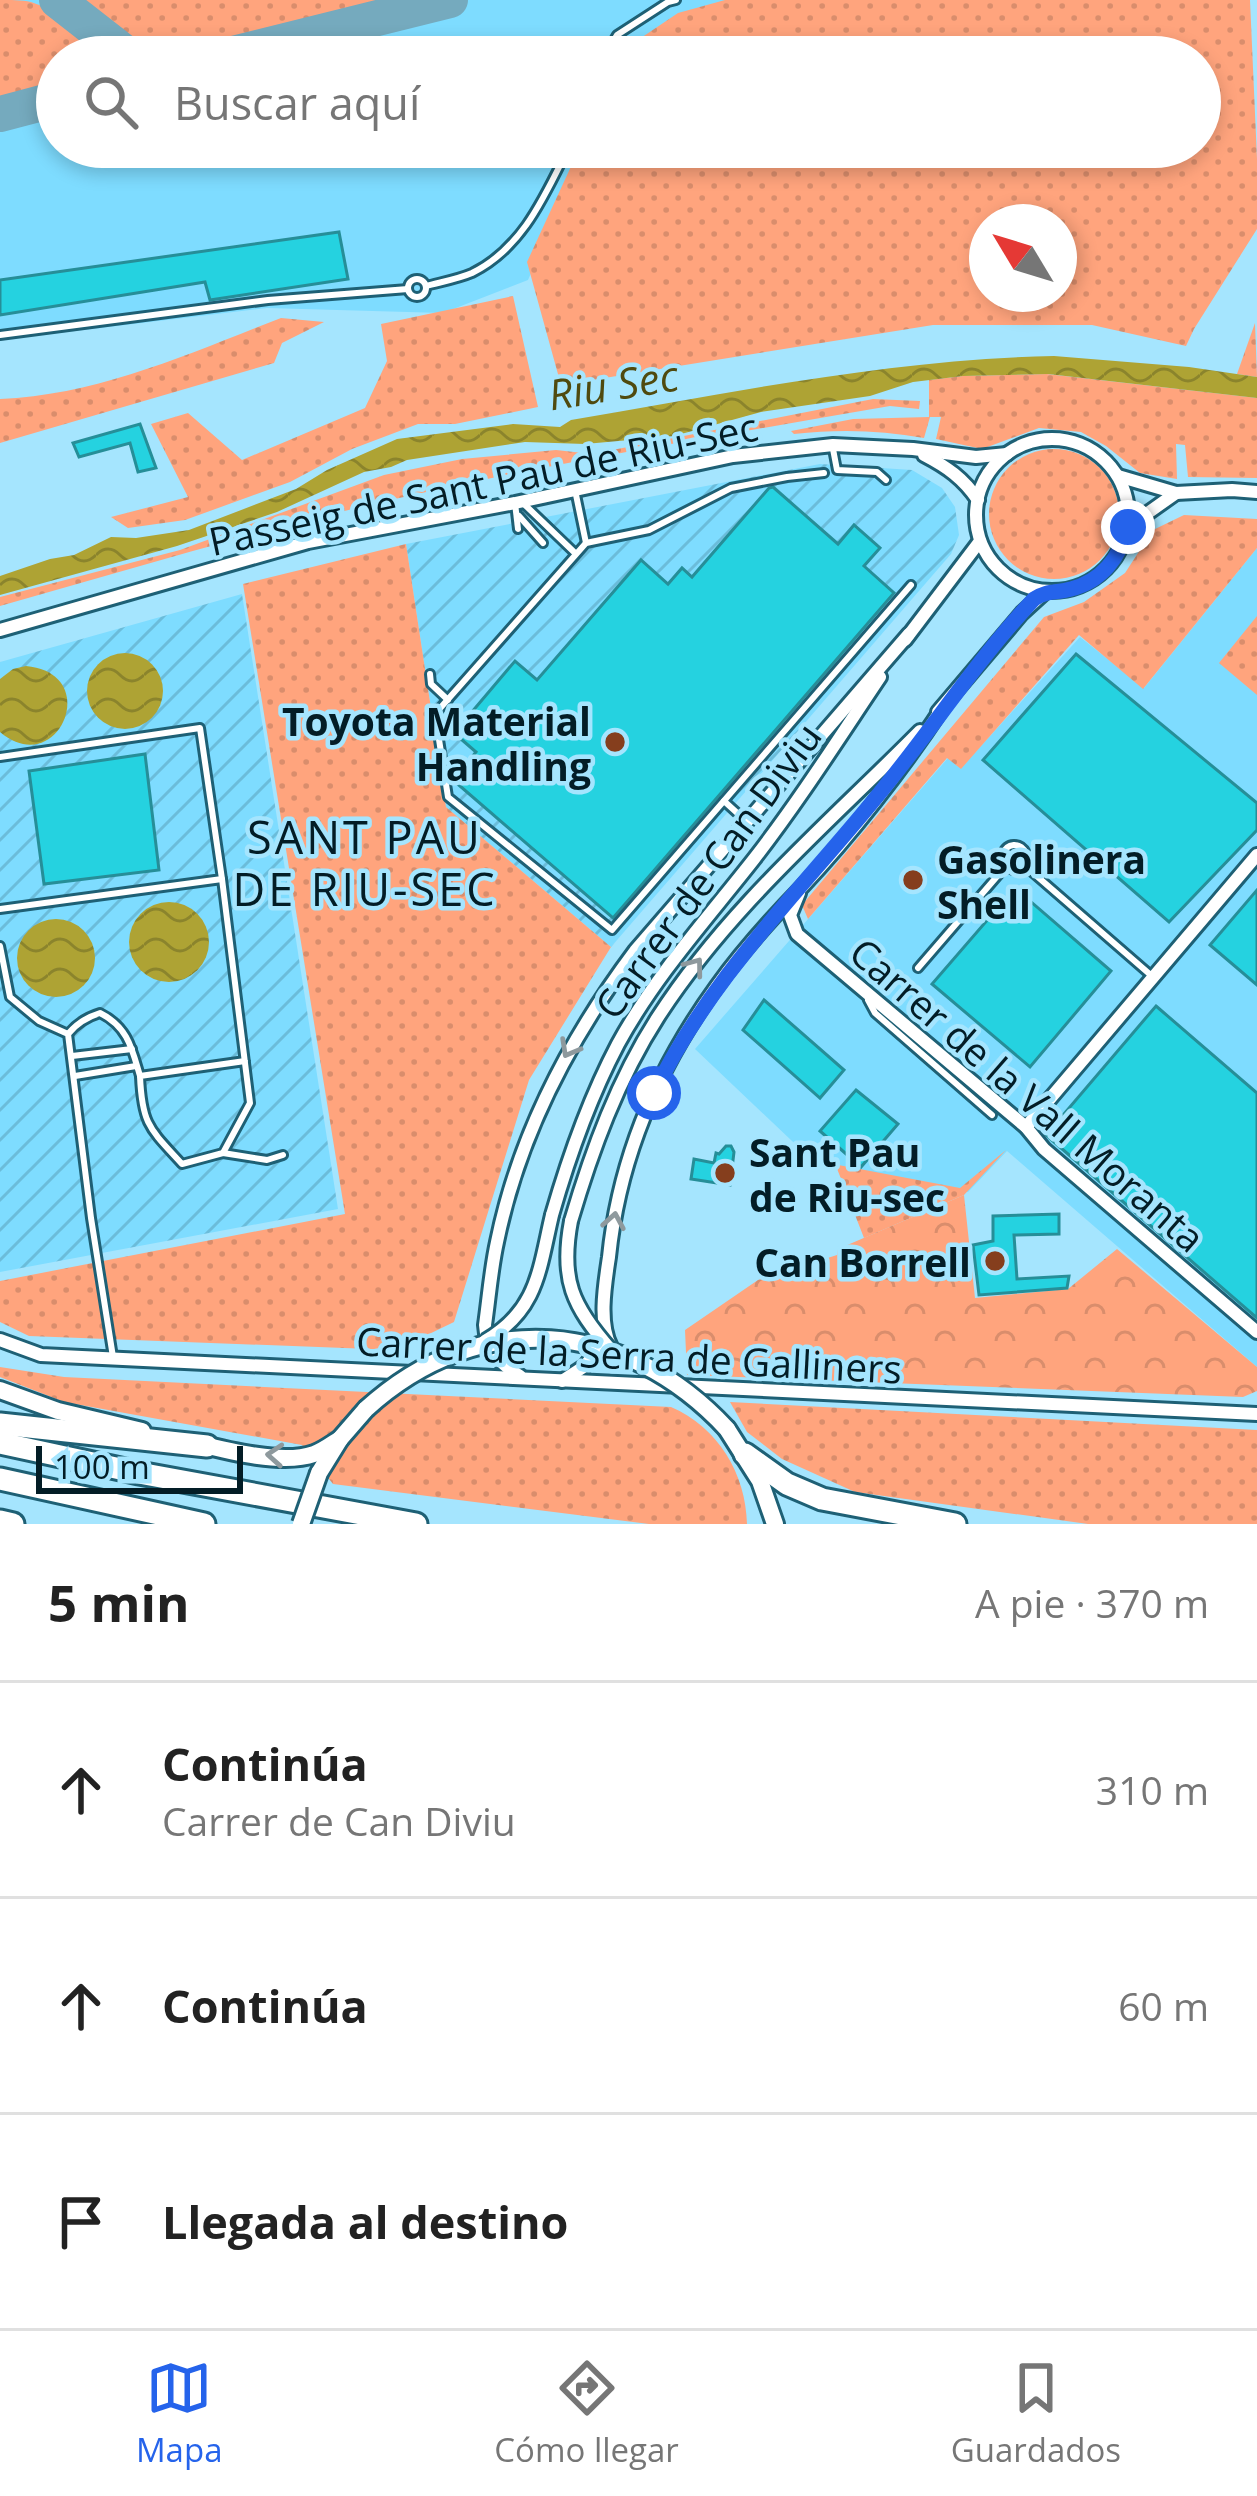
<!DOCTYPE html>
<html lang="es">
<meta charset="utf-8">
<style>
body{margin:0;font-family:"Open Sans",sans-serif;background:#f2f2f2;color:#222}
.compass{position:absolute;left:969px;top:204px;width:108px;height:108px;border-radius:50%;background:#fff;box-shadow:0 6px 18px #0003;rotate:308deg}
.scale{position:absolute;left:36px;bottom:30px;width:207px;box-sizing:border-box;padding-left:12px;border:6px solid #031d26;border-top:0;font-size:33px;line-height:42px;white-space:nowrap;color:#031d26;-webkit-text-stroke:9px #a5e5fe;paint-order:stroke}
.stop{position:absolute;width:36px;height:36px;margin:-27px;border:9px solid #2563eb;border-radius:50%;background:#fff}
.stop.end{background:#2563eb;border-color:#fff;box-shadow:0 3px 12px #0008}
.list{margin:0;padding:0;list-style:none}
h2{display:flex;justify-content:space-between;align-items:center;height:156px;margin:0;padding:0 48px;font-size:51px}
h2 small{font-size:39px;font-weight:400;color:#767676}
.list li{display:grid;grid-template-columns:78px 1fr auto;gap:36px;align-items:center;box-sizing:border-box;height:216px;padding:0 48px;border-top:3px solid #e0e0e0}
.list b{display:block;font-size:45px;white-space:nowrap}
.list p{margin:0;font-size:39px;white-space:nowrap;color:#767676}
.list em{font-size:39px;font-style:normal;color:#767676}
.icon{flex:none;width:66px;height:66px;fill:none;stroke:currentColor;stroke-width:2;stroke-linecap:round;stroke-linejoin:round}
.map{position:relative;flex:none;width:1257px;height:1524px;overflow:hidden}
.search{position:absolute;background:#fff;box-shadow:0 6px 18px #0003;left:36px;right:36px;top:36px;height:132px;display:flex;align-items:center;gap:30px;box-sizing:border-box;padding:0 42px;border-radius:66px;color:#767676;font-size:45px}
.sheet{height:804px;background:#fff}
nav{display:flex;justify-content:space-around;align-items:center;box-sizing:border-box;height:168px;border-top:3px solid #e0e0e0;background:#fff;font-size:33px;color:#767676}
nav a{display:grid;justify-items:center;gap:6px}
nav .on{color:#2563eb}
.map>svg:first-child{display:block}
.built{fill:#7edcff}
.industrial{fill:url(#industrial-furrows)}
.grass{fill:url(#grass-dots);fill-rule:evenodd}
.forest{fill:url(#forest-crowns)}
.water{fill:url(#water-waves)}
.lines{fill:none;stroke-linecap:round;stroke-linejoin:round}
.taxiway{stroke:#75aabe;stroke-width:36}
.building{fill:#25d2e0;stroke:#268e98;stroke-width:3}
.lane-casing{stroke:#1e6075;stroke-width:12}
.street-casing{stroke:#1e6075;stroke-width:18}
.secondary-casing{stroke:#1e6075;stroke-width:22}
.highway-casing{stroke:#1e6075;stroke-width:27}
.lane{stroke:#fff;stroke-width:6}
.street{stroke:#fff;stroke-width:12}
.secondary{stroke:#fff;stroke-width:16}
.highway{stroke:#fff;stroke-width:21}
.street-bridge-casing{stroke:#1e6075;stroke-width:18;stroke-linecap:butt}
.secondary-bridge-casing{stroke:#1e6075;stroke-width:22;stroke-linecap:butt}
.street-bridge{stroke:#fff;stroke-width:12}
.secondary-bridge{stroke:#fff;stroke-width:16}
.oneway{stroke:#8e999d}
.route{stroke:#2563eb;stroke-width:15}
.poi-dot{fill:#853e1d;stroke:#a5e5fe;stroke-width:4.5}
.labels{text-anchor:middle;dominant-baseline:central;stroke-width:9;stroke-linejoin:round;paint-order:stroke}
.street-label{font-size:39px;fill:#031d26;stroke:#a5e5fe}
.poi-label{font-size:39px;font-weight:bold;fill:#031d26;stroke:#a5e5fe;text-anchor:end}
.water-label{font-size:42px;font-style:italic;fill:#4f4a0f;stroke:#a5e5fe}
.quarter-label{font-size:45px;letter-spacing:3px;fill:#031d26;stroke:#a5e5fe}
</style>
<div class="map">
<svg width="1257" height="1524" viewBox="0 0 1257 1524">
<defs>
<pattern id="industrial-furrows" width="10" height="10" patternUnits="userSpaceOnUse" patternTransform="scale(3)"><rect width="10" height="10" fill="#7edcff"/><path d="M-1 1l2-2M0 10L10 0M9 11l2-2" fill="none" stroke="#6bbcda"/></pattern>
<pattern id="grass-dots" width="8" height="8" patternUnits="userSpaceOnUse" patternTransform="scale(3)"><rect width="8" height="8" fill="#ffa47d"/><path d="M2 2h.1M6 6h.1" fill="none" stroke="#d98d6c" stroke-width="1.8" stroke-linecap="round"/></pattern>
<pattern id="forest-crowns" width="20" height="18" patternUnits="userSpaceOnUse" patternTransform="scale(3)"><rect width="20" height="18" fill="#ffa47d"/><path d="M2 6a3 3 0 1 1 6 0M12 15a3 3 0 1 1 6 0" fill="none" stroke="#d98d6c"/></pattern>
<pattern id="water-waves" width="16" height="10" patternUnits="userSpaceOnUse" patternTransform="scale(3)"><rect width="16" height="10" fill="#aea334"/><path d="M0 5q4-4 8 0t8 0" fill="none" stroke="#8b842c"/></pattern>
</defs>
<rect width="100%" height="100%" fill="#a5e5fe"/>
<g class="built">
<polygon points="0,0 887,0 835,57 57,57 57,147 586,147 528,280 443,313 267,308 0,340"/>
<polygon points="1257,548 1257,1367 1007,1151 968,1192 812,1160 695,1049 948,758 961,768 1080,637 1144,688"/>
</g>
<g class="industrial">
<polygon points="820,464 912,470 942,488 955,507 959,535 951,554 611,947 446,807 406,544"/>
<polygon points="242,594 338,1209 0,1272 0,662"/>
</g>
<g class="grass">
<path d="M 0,0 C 10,0 22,0 31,2 C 56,10 87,31 89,57 L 57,57 L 57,87 L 0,102 Z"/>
<path d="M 79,0 L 405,0 L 176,57 C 136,56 109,24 79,0 Z"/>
<path d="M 725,0 L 1250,0 L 1257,159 L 1257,229 L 1194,329 L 1186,346 L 1092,325 L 933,325 L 561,385 L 527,262 L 580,147 L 1200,147 L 1200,57 L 622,57 L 626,48 L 678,13 ZM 987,222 L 1059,222 L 1059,294 L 987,294 Z"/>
<polygon points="513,296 538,407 455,424 418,424 352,449 290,482 185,520 128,528 111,517 188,497 151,424 188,413 242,460 365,408 387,361 381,324"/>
<path d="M 281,318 L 324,322 L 282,343 L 274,363 L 0,443 L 0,399 C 99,395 190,353 281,318 Z"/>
<polygon points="1255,323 1257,377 1237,374"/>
<path d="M 1047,374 L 1257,398 L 1257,478 L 1188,477 L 1185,445 L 1176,444 L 1177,479 L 1140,473 L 1106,446 L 1081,432 L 1039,428 L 982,449 L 936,439 L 941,417 L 930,417 L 924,438 C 880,430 838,429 794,434 L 791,431 L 853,419 L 929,417 L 929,380 L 963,376 Z"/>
<path d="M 873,399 L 920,401 L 919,409 L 890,406 C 713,437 536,465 361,507 C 240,536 120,572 0,606 L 0,597 L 180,550 L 384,475 L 462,459 L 556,450 L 592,454 Z"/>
<circle cx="1054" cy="514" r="65"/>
<polygon points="1184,515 1257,519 1257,548 1143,689 1079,635 961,769 947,758 808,919 802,905 1044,617 1084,602 1125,573 1153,530"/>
<polygon points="406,544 446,807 611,947 529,1080 454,1322 396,1350 29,1336 0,1322 0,1281 345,1214 243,584"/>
<polygon points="1257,616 1257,695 1219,663"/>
<polygon points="1006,1150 964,1195 864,1238 836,1166 812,1160 960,1188"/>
<path d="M 0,1367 L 64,1377 L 671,1407 C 718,1427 746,1474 747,1524 L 649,1524 L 333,1484 L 302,1445 L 64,1402 L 0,1377 Z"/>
<polygon points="730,1402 1257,1430 1257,1524 1088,1524 855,1492 782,1459 747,1432"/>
</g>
<polygon class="forest" points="964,1195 975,1298 1068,1289 1117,1249 1257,1367 1257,1391 1243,1397 687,1375 685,1330 758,1280 837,1255 838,1249"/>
<g class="water">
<path d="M 1054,356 L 1189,367 L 1257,377 L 1257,398 L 1048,374 L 963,376 L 913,382 L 870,396 L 761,412 L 674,436 L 585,444 L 525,442 L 407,460 L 391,467 L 364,472 L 277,512 L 177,546 L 0,595 L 0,576 L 50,559 L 74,555 L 111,537 L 136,538 L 189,530 L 296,489 L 327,470 L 397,439 L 513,424 L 560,427 L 571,420 C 730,393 892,359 1054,356 Z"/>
<circle cx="125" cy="691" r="38"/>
<path d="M 26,666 C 104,673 58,781 0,732 L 0,679 L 13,669 Z"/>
<circle cx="169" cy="942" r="40"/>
<circle cx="56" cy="958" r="39"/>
</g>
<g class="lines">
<g class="taxiway">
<polyline points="57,0 130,57"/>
<polyline points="221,57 450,0"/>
<polyline points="0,114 57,99"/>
</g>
</g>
<g class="building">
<polygon points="339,232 348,279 210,300 205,282 0,315 0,280"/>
<polygon points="140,424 156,468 138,472 130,443 79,457 73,443"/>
<polygon points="773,487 838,544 854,525 880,548 864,566 894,593 613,918 453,780 476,752 454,733 515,661 537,680 641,560 668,584 682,568 692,577 769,488"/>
<polygon points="1076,654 1257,803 1257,830 1169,922 983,760"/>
<polygon points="145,754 159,870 44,884 29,771"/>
<polygon points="1015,888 1111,971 1030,1067 932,984"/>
<polygon points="1257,890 1257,985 1210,945"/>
<polygon points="764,1000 844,1070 820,1098 743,1030"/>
<polygon points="1156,1006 1257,1093 1257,1318 1046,1135"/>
<polygon points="856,1090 898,1124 861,1167 820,1131"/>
<polygon points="726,1146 731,1146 734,1152 730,1185 691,1179 694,1159 714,1163 716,1153 719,1154"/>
<polygon points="1059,1214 1059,1234 1014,1235 1017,1279 1069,1276 1067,1288 979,1295 973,1245 993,1241 993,1216"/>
</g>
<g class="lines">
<defs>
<g id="lane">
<polyline points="604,57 617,35 668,2 676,0"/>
<circle cx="417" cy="288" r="9"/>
<path d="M 426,286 C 441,282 458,279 472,273 C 523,248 545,195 569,147"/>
<polyline points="0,335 268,300 408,289"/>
<polyline points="833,449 837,470 877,472 886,480"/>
<polyline points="824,473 787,477 731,488 649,530 586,543 435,714 448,797 612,930 911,585"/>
<polyline points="575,490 586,543"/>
<polyline points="515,503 518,529"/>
<polyline points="524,504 575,553"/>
<polyline points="519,516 543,543"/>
<polyline points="430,674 431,684 448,700"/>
<polyline points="0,757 200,728 222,879 0,909"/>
<polyline points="724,801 746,821"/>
<polyline points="1024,865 1153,977"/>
<path d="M 222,879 L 250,1103 L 223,1153 L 182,1164 C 150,1129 142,1125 140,1076 L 245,1061"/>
<polyline points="0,946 10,997 39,1021 68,1034 91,1218 113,1357"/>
<path d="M 918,968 L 1006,866 L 1002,855 C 1007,842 1020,842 1026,853 L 1024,865 L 1013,870 L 1006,866"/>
<polyline points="868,1000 875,1013 992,1115"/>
<path d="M 68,1034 C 77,1023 87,1017 100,1013 C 128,1027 132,1049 140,1076"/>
<polyline points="72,1056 132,1049"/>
<polyline points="75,1076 136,1066"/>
<polyline points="223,1153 267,1160 283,1155"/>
</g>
<g id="street">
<circle cx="1052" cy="515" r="76"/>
<path d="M 924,455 C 947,467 963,478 978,500"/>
<polyline points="1118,476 1176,493 1232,490 1257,492"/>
<polyline points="1128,527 1176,493"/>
<polyline points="0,630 308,542 515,503 733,456 833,445 913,449 976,457 1007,454"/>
<polyline points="905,640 980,541"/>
<polyline points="938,712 1022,613 1045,592"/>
<polyline points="799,893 790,915 797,934 1026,1127 1044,1149 1257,1332"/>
<polyline points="1026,1127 1257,855"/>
<path d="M 552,1215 C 569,1156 589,1099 618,1044 C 655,976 707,919 754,859 C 799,801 839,738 880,677"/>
<path d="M 571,1221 C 592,1150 618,1079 658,1017 C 729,907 829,823 920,731"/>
<polyline points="0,1340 41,1355 1257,1414"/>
<path d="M 611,1347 C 598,1323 605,1284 609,1257 C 619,1158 659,1066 717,986 C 742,951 771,919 801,888 C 850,836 904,767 943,707"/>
<path d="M 520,1376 C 500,1365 486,1347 485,1325 C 489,1297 491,1269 497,1242 C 519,1134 570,1038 635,951 L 909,634"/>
<polyline points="562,1381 585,1366 602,1344"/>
</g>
<g id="secondary">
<polyline points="0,1390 58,1411 142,1431"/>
<polyline points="727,1429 760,1481 775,1524"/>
<path d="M 196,1443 C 228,1451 283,1465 314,1454 C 323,1451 332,1444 340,1439"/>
<polyline points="319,1473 340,1439 366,1409"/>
</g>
<g id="highway">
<polyline points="0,1424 207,1446"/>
<polyline points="0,1443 139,1473 416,1524"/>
<polyline points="745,1454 787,1484 822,1499 955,1524"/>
<polyline points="0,1479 204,1524"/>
<polyline points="0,1521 13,1524"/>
</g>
</defs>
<use href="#lane" class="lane-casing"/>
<use href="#street" class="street-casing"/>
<use href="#secondary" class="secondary-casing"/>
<use href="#highway" class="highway-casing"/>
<use href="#lane" class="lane"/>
<use href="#street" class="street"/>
<use href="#secondary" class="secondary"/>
<use href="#highway" class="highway"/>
<defs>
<g id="street-bridge">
<path d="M 571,1221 C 560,1279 572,1306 611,1350"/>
<path d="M 485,1341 C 538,1310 539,1270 552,1215"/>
</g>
<g id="secondary-bridge">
<path d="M 366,1409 C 479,1306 625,1319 727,1429"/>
<polyline points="301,1524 319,1473"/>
</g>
</defs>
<use href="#street-bridge" class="street-bridge-casing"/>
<use href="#secondary-bridge" class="secondary-bridge-casing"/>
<use href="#street-bridge" class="street-bridge"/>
<use href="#secondary-bridge" class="secondary-bridge"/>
</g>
<defs><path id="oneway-chevron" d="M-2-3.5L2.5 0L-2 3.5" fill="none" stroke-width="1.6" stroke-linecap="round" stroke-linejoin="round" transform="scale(3)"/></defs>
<g class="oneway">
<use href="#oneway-chevron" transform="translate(695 966) rotate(-53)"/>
<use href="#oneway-chevron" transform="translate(569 1049) rotate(119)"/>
<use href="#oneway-chevron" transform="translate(614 1221) rotate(-80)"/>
<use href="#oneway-chevron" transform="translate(275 1455) rotate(-176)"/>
</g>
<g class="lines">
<path class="route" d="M 654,1093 C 708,981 796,895 874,800 C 929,734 975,662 1034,599 C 1047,590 1057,593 1071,589 C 1102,581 1120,557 1128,527"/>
</g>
<g class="poi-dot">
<circle cx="615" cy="742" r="12"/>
<circle cx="913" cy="880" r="12"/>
<circle cx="725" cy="1173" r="12"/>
<circle cx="995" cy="1261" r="12"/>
</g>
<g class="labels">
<g class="street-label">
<text transform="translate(483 483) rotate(-12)">Passeig de Sant Pau de Riu-Sec</text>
<text transform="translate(707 870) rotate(-54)">Carrer de Can Diviu</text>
<text transform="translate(1028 1094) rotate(41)">Carrer de la Vall Moranta</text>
<text transform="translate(629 1354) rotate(3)">Carrer de la Serra de Galliners</text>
</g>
<g class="poi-label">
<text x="591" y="720">Toyota Material<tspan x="591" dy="45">Handling</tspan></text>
<text x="937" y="858" text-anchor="start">Gasolinera<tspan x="937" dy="45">Shell</tspan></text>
<text x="749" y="1151" text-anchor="start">Sant Pau<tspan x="749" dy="45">de Riu-sec</tspan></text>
<text x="971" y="1261">Can Borrell</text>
</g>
<g class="water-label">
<text transform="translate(613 384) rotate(-9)">Riu Sec</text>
</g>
<g class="quarter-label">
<text x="365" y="836">SANT PAU<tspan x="365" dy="52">DE RIU-SEC</tspan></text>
</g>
</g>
</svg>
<svg class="compass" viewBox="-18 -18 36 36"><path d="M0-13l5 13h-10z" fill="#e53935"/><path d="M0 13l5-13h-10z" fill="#767676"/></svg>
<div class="scale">100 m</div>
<div class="stop" style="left:654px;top:1093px"></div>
<div class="stop end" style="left:1128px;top:527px"></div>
<div class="search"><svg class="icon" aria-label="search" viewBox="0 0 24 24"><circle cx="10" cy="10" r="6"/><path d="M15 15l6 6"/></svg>Buscar aquí</div>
</div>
<section class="sheet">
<h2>5 min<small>A pie · 370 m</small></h2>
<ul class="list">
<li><svg class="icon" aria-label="ahead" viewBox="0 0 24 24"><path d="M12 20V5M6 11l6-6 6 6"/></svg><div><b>Continúa</b><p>Carrer de Can Diviu</p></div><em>310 m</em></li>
<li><svg class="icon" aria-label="ahead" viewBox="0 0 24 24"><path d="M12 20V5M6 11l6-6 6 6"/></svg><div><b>Continúa</b></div><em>60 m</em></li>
<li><svg class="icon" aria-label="arrive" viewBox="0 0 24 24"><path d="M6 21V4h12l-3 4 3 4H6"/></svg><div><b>Llegada al destino</b></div></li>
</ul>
</section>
<nav>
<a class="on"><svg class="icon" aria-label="map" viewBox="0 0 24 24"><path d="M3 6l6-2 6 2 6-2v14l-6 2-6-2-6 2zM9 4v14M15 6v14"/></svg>Mapa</a>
<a><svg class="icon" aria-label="directions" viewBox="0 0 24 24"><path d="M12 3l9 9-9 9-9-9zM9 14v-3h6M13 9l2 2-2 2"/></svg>Cómo llegar</a>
<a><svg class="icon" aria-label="saved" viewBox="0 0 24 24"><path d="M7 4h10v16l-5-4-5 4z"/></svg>Guardados</a>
</nav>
